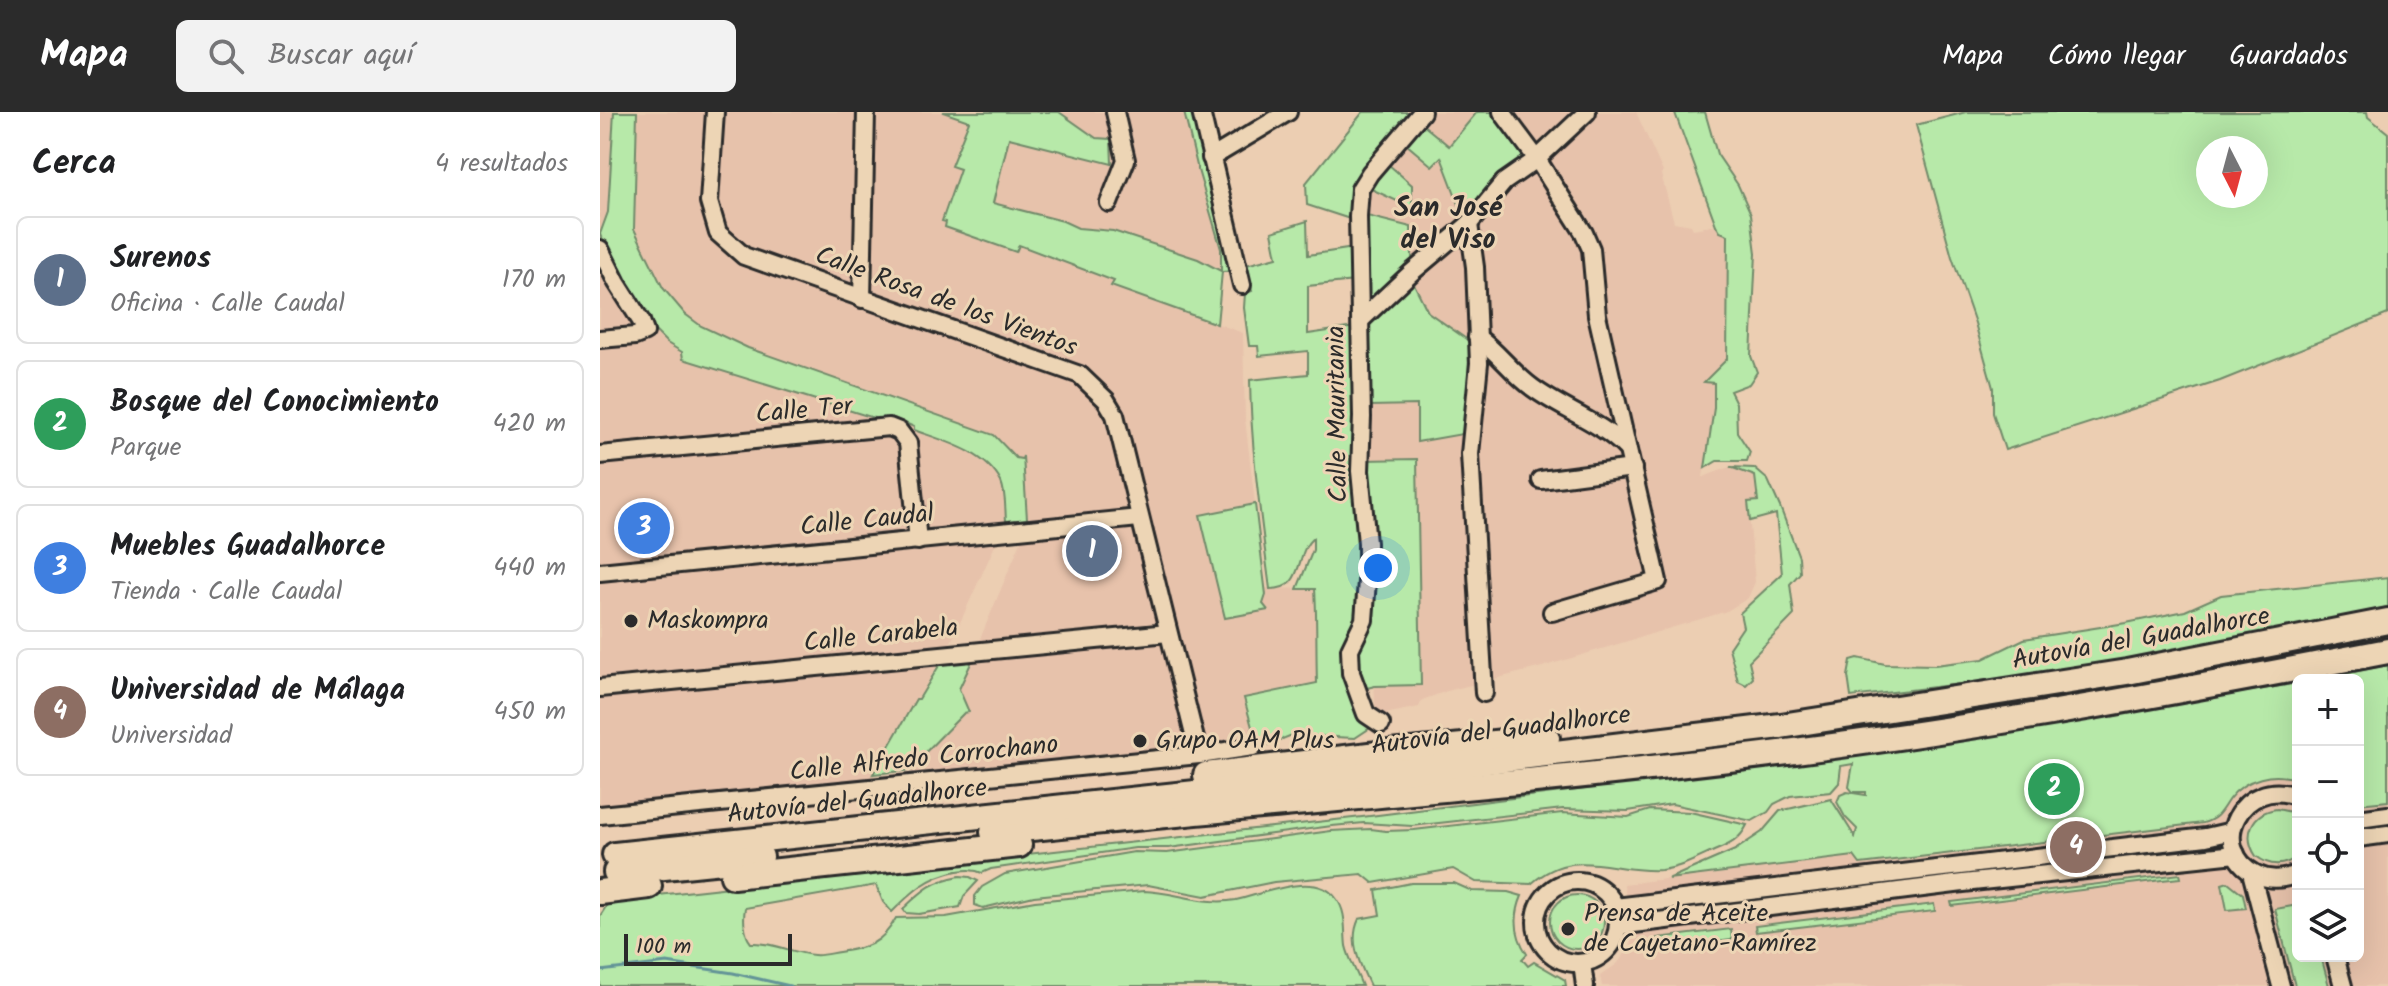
<!DOCTYPE html>
<html lang="es">
<meta charset="utf-8">
<style>
body{margin:0;font-family:Kalam,sans-serif;background:#f2f2f2;color:#202124}
.controls{position:absolute;right:24px;bottom:24px;display:grid;overflow:hidden;border-radius:12px;box-shadow:0 8px 32px #0002}
.controls button{width:72px;height:72px;display:grid;place-items:center;padding:0;border:0;border-bottom:2px solid #e0e0e0;background:#fff;color:#202124;font:40px sans-serif}
.compass{position:absolute;left:1596px;top:24px;width:72px;height:72px;border-radius:50%;background:#fff;box-shadow:0 8px 32px #0002;rotate:174deg}
.scale{position:absolute;left:24px;bottom:20px;width:168px;box-sizing:border-box;padding-left:8px;border:4px solid #2b2b2b;border-top:0;font-size:22px;line-height:28px;white-space:nowrap;color:#2b2b2b;-webkit-text-stroke:6px #edd5b5;paint-order:stroke}
.you{position:absolute;left:778px;top:456px;width:28px;height:28px;margin:-20px;border:6px solid #fff;border-radius:50%;background:#1a73e8;box-shadow:0 0 0 12px #1a73e833}
.badge{display:grid;place-items:center;width:52px;height:52px;border-radius:50%;background:#2b2b2b;color:#fff;font-size:26px;font-weight:700}
.pin{position:absolute;translate:-50% -50%;border:4px solid #fff;box-shadow:0 2px 8px #0006}
.list{margin:0;padding:0;list-style:none}
h2{display:flex;justify-content:space-between;align-items:center;height:104px;margin:0;padding:0 32px;font-size:34px}
h2 small{font-size:26px;font-weight:400;color:#757577}
.list li{display:grid;grid-template-columns:52px 1fr auto;gap:24px;align-items:center;box-sizing:border-box;height:128px;margin:0 16px 16px;padding:0 16px;border:2px solid #e0e0e0;border-radius:12px}
.list b{display:block;font-size:30px;white-space:nowrap}
.list p{margin:0;font-size:26px;white-space:nowrap;color:#757577}
.list em{font-size:26px;font-style:normal;color:#757577}
.icon{flex:none;width:44px;height:44px;fill:none;stroke:currentColor;stroke-width:2;stroke-linecap:round;stroke-linejoin:round}
.map{position:relative;flex:none;width:1788px;height:874px;overflow:hidden}
header{display:flex;align-items:center;gap:48px;box-sizing:border-box;height:112px;padding:0 40px;background:#2b2b2b;color:#fff}
header strong{font-size:38px}
nav{display:flex;gap:44px;margin-inline-start:auto;font-size:28px}
.search{width:560px;height:72px;background:#f2f2f2;display:flex;align-items:center;gap:20px;box-sizing:border-box;padding:0 28px;border-radius:12px;color:#757577;font-size:30px}
main{display:flex}
aside{flex:1;background:#fff}
.map>svg:first-child{display:block}
.built{fill:#e7c2ab}
.green{fill:#b7e9a9;stroke:#718a6a;stroke-width:2;fill-rule:evenodd}
.lines{fill:none;stroke-linecap:round;stroke-linejoin:round}
.stream{stroke:#639497;stroke-width:3}
.minor-casing{stroke:#2b2b2b;stroke-width:22}
.highway-casing{stroke:#2b2b2b;stroke-width:30}
.minor{stroke:#edd5b5;stroke-width:16}
.highway{stroke:#edd5b5;stroke-width:24}
.poi-dot{fill:#2b2b2b;stroke:#edd5b5;stroke-width:3}
.labels{text-anchor:middle;dominant-baseline:central;stroke-width:6;stroke-linejoin:round;paint-order:stroke}
.street-label{font-size:26px;fill:#2b2b2b;stroke:#edd5b5}
.poi-label{font-size:26px;fill:#2b2b2b;stroke:#edd5b5;text-anchor:start}
.neighbourhood-label{font-size:28px;font-weight:bold;fill:#2b2b2b;stroke:#edd5b5}
</style>
<header>
<strong>Mapa</strong>
<div class="search"><svg class="icon" aria-label="search" viewBox="0 0 24 24"><circle cx="10" cy="10" r="6"/><path d="M15 15l6 6"/></svg>Buscar aquí</div>
<nav><a>Mapa</a><a>Cómo llegar</a><a>Guardados</a></nav>
</header>
<main>
<aside>
<h2>Cerca<small>4 resultados</small></h2>
<ul class="list">
<li><span class="badge" style="background:#5c6f8a">1</span><div><b>Surenos</b><p>Oficina · Calle Caudal</p></div><em>170 m</em></li>
<li><span class="badge" style="background:#2e9e5b">2</span><div><b>Bosque del Conocimiento</b><p>Parque</p></div><em>420 m</em></li>
<li><span class="badge" style="background:#3f7fe0">3</span><div><b>Muebles Guadalhorce</b><p>Tienda · Calle Caudal</p></div><em>440 m</em></li>
<li><span class="badge" style="background:#8d6e63">4</span><div><b>Universidad de Málaga</b><p>Universidad</p></div><em>450 m</em></li>
</ul>
</aside>
<div class="map">
<svg width="1788" height="874" viewBox="0 0 1788 874">
<rect width="100%" height="100%" fill="#ecceb2"/>
<filter id="ink" filterUnits="userSpaceOnUse"><feTurbulence type="fractalNoise" baseFrequency=".0125" numOctaves="2"/><feDisplacementMap in="SourceGraphic" scale="16" xChannelSelector="R" yChannelSelector="G"/><feConvolveMatrix kernelMatrix="1 2 1 2 8 2 1 2 1" color-interpolation-filters="sRGB"/></filter>
<g filter="url(#ink)">
<g class="built">
<polygon points="0,0 14,0 8,100 0,122 5,137 67,231 82,241 90,250 122,257 274,306 294,306 314,315 314,318 368,339 392,357 403,373 406,409 353,526 262,684 0,712"/>
<polygon points="37,0 584,0 598,58 621,137 618,212 643,221 645,307 665,476 715,477 718,613 658,637 598,650 313,679 311,655 364,601 369,600 359,577 422,427 427,407 423,346 417,346 393,322 148,236 101,214 85,202 63,176 34,117"/>
<polygon points="832,0 1036,0 1063,60 1061,62 1074,110 1091,113 1093,117 1116,113 1120,120 1128,123 1127,247 1106,270 1114,270 1114,296 1103,365 1130,355 1155,364 1158,389 1148,391 1155,470 1148,486 1127,499 942,555 847,579 822,588 819,595 775,604 770,294 818,292 811,116 767,104 766,79"/>
<polygon points="1788,587 1788,874 1002,874 1000,864 1017,852 1031,834 1024,772 1254,744 1260,699 1698,596 1698,844 1758,844 1758,592"/>
</g>
<g class="green">
<path d="M 14,0 L 37,0 L 34,117 L 63,176 L 85,202 L 101,214 L 148,236 L 394,323 L 416,346 L 422,347 L 423,344 L 427,407 L 406,409 C 405,397 406,381 401,370 C 385,339 344,329 314,318 L 314,315 L 294,306 L 274,306 L 83,247 L 82,240 L 67,231 L 49,213 L 5,137 L 0,122 L 8,100 Z"/>
<polygon points="343,0 459,0 496,26 511,27 512,52 409,26 393,91 463,109 478,116 513,119 598,147 621,159 621,137 598,58 584,0 593,0 630,135 634,159 622,160 617,212 511,174 514,169 419,133 416,140 345,115 346,110 342,109 360,57 351,54 369,9"/>
<polygon points="763,0 814,0 752,72 753,108 707,93 706,71"/>
<polygon points="877,0 894,0 929,44 871,101 860,95 841,45 832,54 806,32 789,53 812,73 812,96 769,76 784,49 822,12 849,34"/>
<polygon points="1105,0 1117,42 1138,73 1151,102 1156,141 1151,244 1157,260 1149,272 1130,279 1136,291 1137,320 1150,340 1147,349 1117,349 1105,356 1114,296 1114,271 1104,270 1127,247 1128,123 1120,120 1116,113 1075,1"/>
<path d="M 1366,0 L 1767,0 L 1768,5 L 1788,21 L 1788,202 L 1620,269 L 1405,338 L 1393,301 L 1393,276 L 1375,211 L 1352,145 L 1316,13 ZM 1656,36 L 1656,84 L 1608,84 L 1608,36 Z"/>
<polygon points="767,99 767,104 811,115 813,170 828,200 869,229 868,321 817,330 817,293 770,294 764,238 769,217 762,104"/>
<path d="M 707,109 L 708,143 L 754,136 L 754,169 L 708,174 L 708,222 L 755,215 L 763,348 L 817,347 L 821,573 L 775,574 L 763,577 L 773,614 L 755,626 L 692,623 L 658,637 L 644,586 L 717,571 C 716,540 717,509 715,477 L 697,477 L 713,438 L 713,426 C 694,441 706,477 670,477 C 661,408 651,338 650,268 L 708,262 L 708,239 L 659,244 L 658,234 L 649,234 L 644,196 L 645,181 L 652,179 L 646,153 L 677,145 L 672,120 Z"/>
<polygon points="1130,355 1154,356 1168,368 1180,395 1199,445 1200,461 1190,472 1194,503 1149,549 1153,566 1146,573 1138,569 1129,536 1143,515 1140,501 1182,462 1176,402 1150,409 1148,390 1158,389 1155,364"/>
<polygon points="655,392 666,483 663,492 668,498 625,506 600,403"/>
<polygon points="1788,465 1788,495 1604,534 1436,563 1251,585 1248,564 1251,548 1258,546 1285,552 1335,553 1383,547 1424,527 1526,511 1585,499 1621,483"/>
<polygon points="372,549 359,577 369,600 364,601 311,655 311,658 273,662 316,587 319,587 340,552"/>
<polygon points="1788,553 1788,689 1758,692 1758,568 1712,568"/>
<path d="M 1698,571 L 1698,668 C 1674,659 1645,666 1629,687 C 1620,700 1619,706 1603,711 L 1269,751 L 1260,752 L 1254,744 L 1068,767 L 1135,738 L 1162,720 L 1180,699 L 1231,687 L 1255,725 L 1257,717 L 1245,705 L 1237,690 L 1240,683 L 1247,680 L 1266,683 L 1266,680 L 1253,680 L 1249,675 L 1253,652 L 1241,654 L 1239,671 L 1231,680 L 1190,684 L 1174,692 L 1168,700 L 1152,709 L 1072,692 L 1028,699 L 963,697 L 812,714 L 764,711 L 732,714 L 569,736 L 535,736 L 391,757 L 382,761 C 374,757 366,758 357,759 C 327,765 312,780 292,800 L 283,790 L 276,773 L 145,796 C 143,807 144,823 151,831 C 174,830 192,841 214,843 C 222,844 231,841 239,840 C 267,836 282,832 296,806 L 346,805 L 435,789 L 544,779 C 575,780 605,794 636,788 C 663,782 716,758 736,786 C 747,800 744,817 746,834 C 749,847 757,861 762,874 L 0,874 L 0,804 L 7,793 L 22,787 L 762,705 L 1177,653 L 1335,632 Z"/>
<path d="M 1677,697 L 1691,700 L 1698,706 L 1698,744 C 1684,755 1670,755 1656,744 C 1642,723 1652,700 1677,697 Z"/>
<path d="M 1050,698 L 1090,700 L 1147,713 C 1140,728 1129,733 1114,739 C 1097,747 1079,756 1061,758 C 1011,761 974,733 931,772 L 876,770 L 853,757 L 773,771 L 762,762 L 674,770 L 605,784 L 548,773 L 434,784 L 383,796 L 375,793 L 375,784 L 382,775 L 405,762 L 534,740 L 567,741 L 731,719 L 771,717 L 786,719 L 814,718 L 962,701 L 1028,705 Z"/>
<polygon points="1600,731 1601,737 1283,776 1282,770"/>
<polygon points="1580,762 1581,766 1562,768 1352,794 1351,790"/>
<path d="M 360,764 L 370,765 L 378,769 L 364,784 L 360,795 L 319,802 L 306,801 L 303,797 C 323,778 332,769 360,764 Z"/>
<polygon points="1628,770 1643,782 1646,796 1627,798 1622,772"/>
<path d="M 811,771 L 854,771 L 872,779 L 908,780 L 922,784 C 913,805 915,824 927,842 L 922,847 L 928,854 L 934,850 L 965,868 L 966,874 L 770,874 C 760,852 748,830 759,807 L 780,803 L 776,778 Z"/>
<polygon points="1269,771 1270,777 1042,805 1042,799"/>
<circle cx="977" cy="810" r="27"/>
<polygon points="1334,792 1335,799 1156,820 1155,814"/>
<polygon points="1698,793 1698,844 1721,844 1729,874 1695,874 1675,797"/>
<polygon points="1131,817 1132,828 1059,837 1057,826"/>
</g>
<g class="lines">
<polyline class="stream" points="0,859 67,851 133,861 190,874"/>
<defs>
<g id="minor">
<polyline points="115,0 109,90 118,121 144,144 480,263 506,288 515,303 599,643"/>
<polyline points="601,0 642,173"/>
<polyline points="902,0 937,47 984,121 991,137 997,203 1058,469 952,500"/>
<polyline points="611,46 688,0"/>
<polyline points="509,91 526,48 515,0"/>
<polyline points="869,112 875,155 879,251 870,342 884,581"/>
<polyline points="0,137 17,171 41,209 45,220 35,224 0,227"/>
<polyline points="262,187 266,0"/>
<polyline points="761,208 811,161 869,112 904,70 937,47 987,0"/>
<path d="M 877,225 C 898,240 912,261 933,276 C 963,298 1001,310 1027,337"/>
<polyline points="0,343 289,315 299,319 308,331 318,429"/>
<polyline points="941,368 1033,356"/>
<polyline points="0,460 539,406"/>
<polyline points="0,576 568,521"/>
<polyline points="781,612 766,602 751,561 750,537 764,508 767,469 767,431 760,359 762,305 758,104 760,77 770,61 822,0"/>
<path d="M 1698,685 C 1642,662 1605,736 1656,762 C 1670,769 1684,768 1698,761"/>
<polyline points="0,703 599,643 653,635"/>
<polyline points="1758,707 1788,703"/>
<polyline points="1758,726 1788,722"/>
<polyline points="1651,760 1681,874"/>
<circle cx="977" cy="810" r="41"/>
<polyline points="1015,795 1606,725 1632,719"/>
<polyline points="1018,814 1363,771 1636,742"/>
<polyline points="1735,844 1743,874"/>
<polyline points="982,851 985,874"/>
</g>
<g id="highway">
<polyline points="606,663 769,643 947,626"/>
<path d="M 393,720 C 660,692 928,673 1195,639 C 1394,614 1591,577 1788,539"/>
<polyline points="15,743 829,656 1181,614 1527,560 1788,509"/>
<polyline points="16,760 161,745"/>
<polyline points="133,764 419,733"/>
<polyline points="0,780 49,774"/>
</g>
</defs>
<use href="#minor" class="minor-casing"/>
<use href="#highway" class="highway-casing"/>
<use href="#minor" class="minor"/>
<use href="#highway" class="highway"/>
</g>
</g>
<g class="poi-dot">
<circle cx="31" cy="509" r="8"/>
<circle cx="540" cy="629" r="8"/>
<circle cx="968" cy="817" r="8"/>
</g>
<g class="labels">
<g class="street-label">
<text transform="translate(346 190) rotate(20)">Calle Rosa de los Vientos</text>
<text transform="translate(204 299) rotate(-5)">Calle Ter</text>
<text transform="translate(738 302) rotate(-91)">Calle Mauritania</text>
<text transform="translate(267 409) rotate(-6)">Calle Caudal</text>
<text transform="translate(281 524) rotate(-6)">Calle Carabela</text>
<text transform="translate(1541 527) rotate(-10)">Autovía del Guadalhorce</text>
<text transform="translate(901 619) rotate(-7)">Autovía del Guadalhorce</text>
<text transform="translate(324 647) rotate(-6)">Calle Alfredo Corrochano</text>
<text transform="translate(257 690) rotate(-6)">Autovía del Guadalhorce</text>
</g>
<g class="poi-label">
<text x="47" y="509">Maskompra</text>
<text x="556" y="629">Grupo OAM Plus</text>
<text x="984" y="802">Prensa de Aceite<tspan x="984" dy="30">de Cayetano-Ramírez</tspan></text>
</g>
<g class="neighbourhood-label">
<text x="848" y="96">San José<tspan x="848" dy="32">del Viso</tspan></text>
</g>
</g>
</svg>
<div class="controls">
<button>+</button>
<button>−</button>
<button><svg class="icon" aria-label="locate" viewBox="0 0 24 24"><circle cx="12" cy="12" r="6"/><path d="M12 2v4M12 18v4M2 12h4M18 12h4"/></svg></button>
<button><svg class="icon" aria-label="layers" viewBox="0 0 24 24"><path d="M12 4l9 5-9 5-9-5zM3 14l9 5 9-5"/></svg></button>
</div>
<svg class="compass" viewBox="-18 -18 36 36"><path d="M0-13l5 13h-10z" fill="#e53935"/><path d="M0 13l5-13h-10z" fill="#757577"/></svg>
<div class="scale">100 m</div>
<div class="you"></div>
<div class="pin badge" style="left:492px;top:439px;background:#5c6f8a">1</div>
<div class="pin badge" style="left:1454px;top:677px;background:#2e9e5b">2</div>
<div class="pin badge" style="left:44px;top:416px;background:#3f7fe0">3</div>
<div class="pin badge" style="left:1476px;top:735px;background:#8d6e63">4</div>
</div>
</main>
